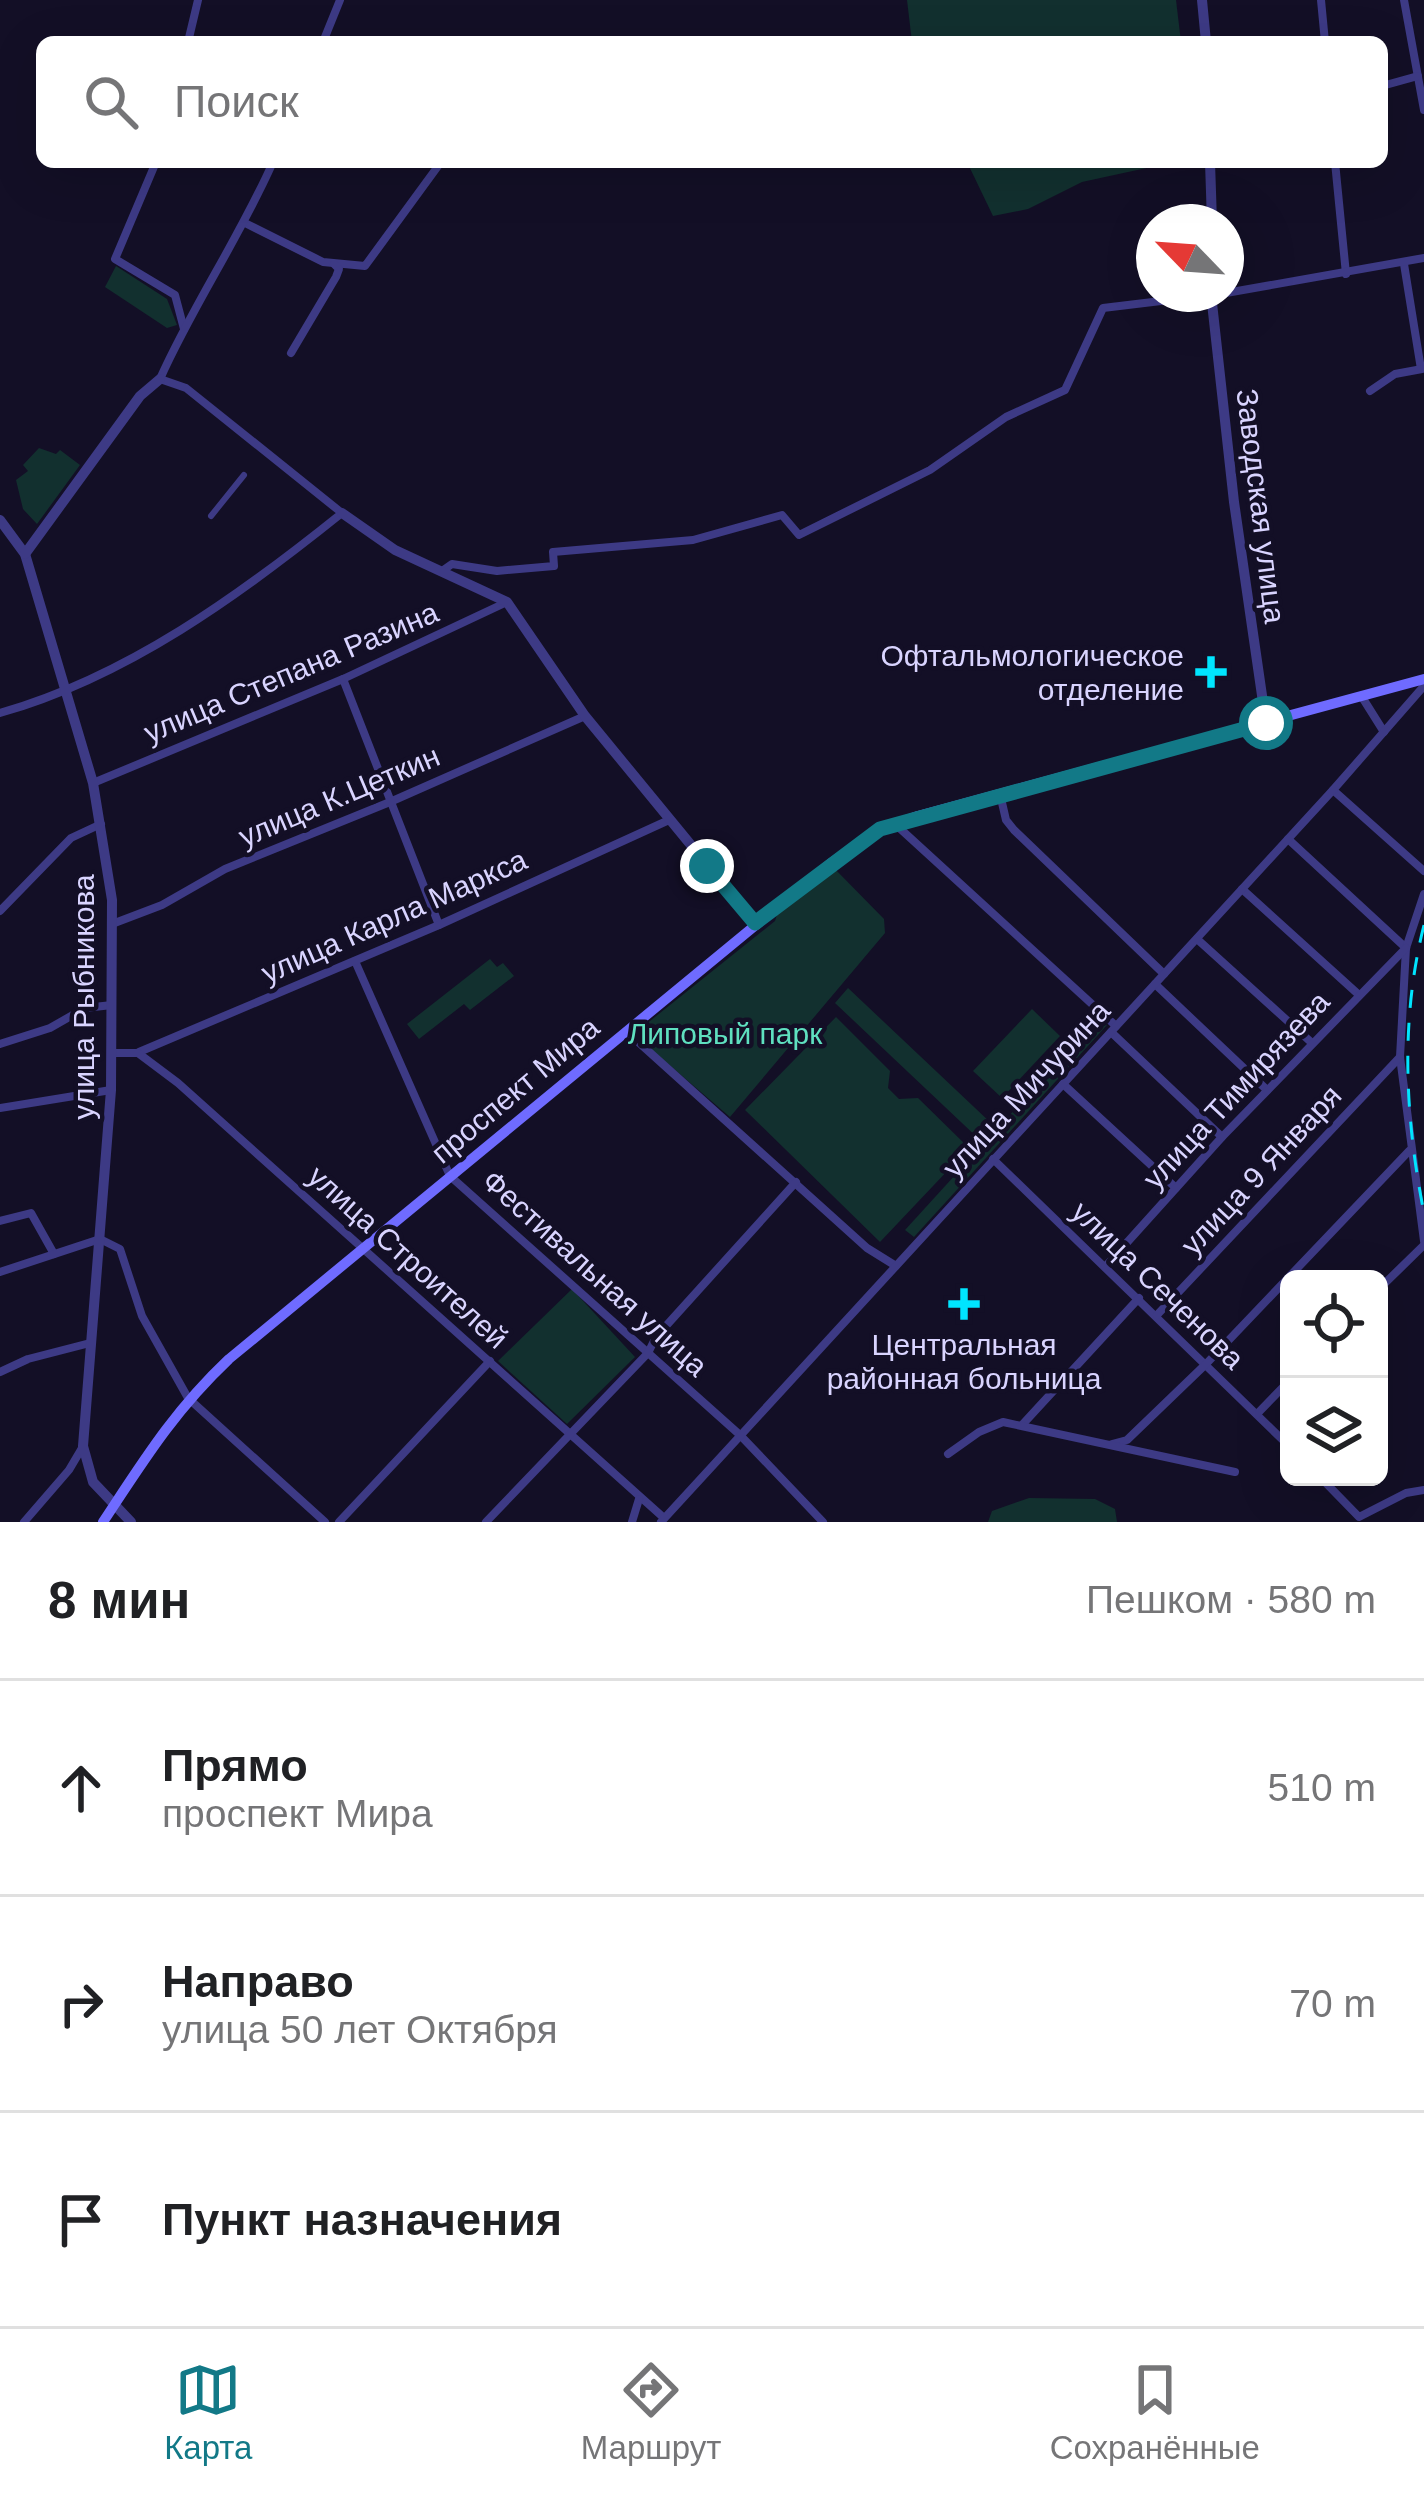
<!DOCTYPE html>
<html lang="ru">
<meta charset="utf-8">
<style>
body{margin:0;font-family:Helvetica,sans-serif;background:#f6f6f6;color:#202124}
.controls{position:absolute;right:36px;bottom:36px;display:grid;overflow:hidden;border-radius:18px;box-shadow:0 12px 48px #0002}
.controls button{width:108px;height:108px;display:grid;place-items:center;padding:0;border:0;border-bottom:3px solid #e0e0e0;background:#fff;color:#202124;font:60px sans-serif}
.compass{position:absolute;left:1136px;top:204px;width:108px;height:108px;border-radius:50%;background:#fff;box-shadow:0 12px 48px #0002;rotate:295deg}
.stop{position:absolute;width:36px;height:36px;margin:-27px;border:9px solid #127987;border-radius:50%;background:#fff}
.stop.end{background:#127987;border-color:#fff;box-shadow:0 3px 12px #0008}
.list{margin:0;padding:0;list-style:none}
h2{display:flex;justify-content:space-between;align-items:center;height:156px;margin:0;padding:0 48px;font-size:51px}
h2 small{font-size:39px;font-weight:400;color:#757577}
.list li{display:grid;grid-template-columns:78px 1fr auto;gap:36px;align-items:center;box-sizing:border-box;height:216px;padding:0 48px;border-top:3px solid #e0e0e0}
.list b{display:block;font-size:45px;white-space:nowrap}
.list p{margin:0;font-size:39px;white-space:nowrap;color:#757577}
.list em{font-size:39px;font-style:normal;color:#757577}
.icon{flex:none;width:66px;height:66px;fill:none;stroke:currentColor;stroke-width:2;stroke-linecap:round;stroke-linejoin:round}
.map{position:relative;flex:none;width:1424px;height:1522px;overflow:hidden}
.search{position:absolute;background:#fff;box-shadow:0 12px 48px #0002;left:36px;right:36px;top:36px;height:132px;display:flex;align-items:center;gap:30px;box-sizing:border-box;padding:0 42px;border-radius:18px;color:#757577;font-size:45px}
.sheet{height:804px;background:#fff}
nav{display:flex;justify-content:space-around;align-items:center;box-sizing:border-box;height:168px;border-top:3px solid #e0e0e0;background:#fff;font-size:33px;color:#757577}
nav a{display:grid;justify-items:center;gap:6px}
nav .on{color:#127987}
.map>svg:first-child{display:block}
.green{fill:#12302f}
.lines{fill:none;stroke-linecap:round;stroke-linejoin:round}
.pedestrian{stroke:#3d3a85;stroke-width:6}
.minor{stroke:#3d3a85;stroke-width:8}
.tertiary{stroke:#3d3a85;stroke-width:10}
.secondary{stroke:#6f6bff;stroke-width:10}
.rail{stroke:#00e5ff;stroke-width:3;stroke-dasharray:18 15;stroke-linecap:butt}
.route{stroke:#127987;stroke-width:15}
.poi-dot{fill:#00e5ff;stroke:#130f26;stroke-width:4.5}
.labels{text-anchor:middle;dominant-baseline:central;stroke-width:9;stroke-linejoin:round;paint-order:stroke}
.street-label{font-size:30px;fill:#d9d4ff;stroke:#130f26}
.poi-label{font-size:30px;fill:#d9d4ff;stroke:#130f26;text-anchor:end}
.park-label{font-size:30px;fill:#5fe0c0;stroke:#130f26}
</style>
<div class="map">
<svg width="1424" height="1522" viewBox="0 0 1424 1522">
<rect width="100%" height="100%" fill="#130f26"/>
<g class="green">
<polygon points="907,0 1176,0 1181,42 912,42"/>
<polygon points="967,162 1174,162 1082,182 1028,209 993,216"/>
<polygon points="116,266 167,299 177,325 167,328 105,287"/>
<polygon points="39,448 56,454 60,450 80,465 37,524 23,509 16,480 28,471 23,465"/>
<polygon points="832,866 884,919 885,933 730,1117 639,1039 640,1029 775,921 779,908"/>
<polygon points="490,959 497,967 503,963 514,976 470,1010 464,1004 419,1039 407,1024"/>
<polygon points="848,988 992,1124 980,1140 835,1003"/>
<polygon points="1032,1009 1060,1036 1002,1098 973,1071"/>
<polygon points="836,1017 890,1071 888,1088 899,1099 918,1098 969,1148 880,1242 745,1110"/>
<polygon points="1098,1018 1107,1025 914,1237 905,1230"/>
<polygon points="572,1289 635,1357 567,1424 498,1361"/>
<polygon points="1029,1498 1095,1499 1115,1509 1117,1522 988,1522 992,1511"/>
</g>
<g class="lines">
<polyline class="pedestrian" points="211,516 244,475"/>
<g class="minor">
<polyline points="1321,0 1325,42"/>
<polyline points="1404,0 1424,110"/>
<polyline points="188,42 198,0"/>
<polyline points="323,42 340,0"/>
<polyline points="1382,86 1418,76"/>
<polyline points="156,162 115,259 175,295 184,329"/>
<polyline points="1335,162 1346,274"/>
<polyline points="247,224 323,262 365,266 441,162"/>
<polyline points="1404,264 1421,369"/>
<polyline points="1226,293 1424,258"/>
<polyline points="291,353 336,277 339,269 334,264"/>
<polyline points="1370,391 1395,374 1422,369"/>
<polyline points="442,571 452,564 497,571 554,566 553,552 693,540 782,515 799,535 930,470 1006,417 1065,390 1103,308 1219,294"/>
<polyline points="343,679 439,925"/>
<polyline points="1362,697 1384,732"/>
<path d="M 0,713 C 127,677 240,595 342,513 L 186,388 L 160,379 C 193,305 240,237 273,162"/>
<polyline points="93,783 343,679 507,602"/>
<polyline points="1333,790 1424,871"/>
<polyline points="1000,794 1006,820 1014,830 1164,974"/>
<polyline points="895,824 1116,1026"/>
<polyline points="1288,839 1406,948"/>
<polyline points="1242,889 1358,994"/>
<polyline points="1424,894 1406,948 1400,1057 1424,1241"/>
<polyline points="0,911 71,838 101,824"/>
<polyline points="112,924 162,905 225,869 390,802 585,716"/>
<polyline points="1197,939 1312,1043"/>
<polyline points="355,961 450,1176 740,1435 823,1522"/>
<polyline points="1155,984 1267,1090"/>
<polyline points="626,1031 867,1248 896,1266"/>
<polyline points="1111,1032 1222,1137"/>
<polyline points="0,1044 50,1028 85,1008 112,1005"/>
<polyline points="139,1052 439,925 669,820"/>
<polyline points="112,1053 138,1053 178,1083 664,1518"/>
<polyline points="1063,1084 1176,1188"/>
<polyline points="0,1108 111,1090"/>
<polyline points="993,1159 1289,1446"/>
<polyline points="0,1221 31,1213 54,1254"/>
<polyline points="1105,1267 1222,1137 1406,948"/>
<polyline points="0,1272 100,1239 120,1249 142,1316 188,1398 325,1522"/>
<polyline points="1379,1289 1424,1245"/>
<polyline points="1157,1315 1400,1057"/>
<polyline points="0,1372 28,1359 90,1343"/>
<polyline points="1257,1414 1289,1381"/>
<polyline points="1022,1425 1139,1298"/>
<polyline points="1112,1444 1127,1440 1207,1363 1409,1151"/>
<polyline points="948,1454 979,1432 1003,1422 1235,1472"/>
<polyline points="1320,1477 1359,1517 1406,1493 1424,1490"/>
<polyline points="24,1522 69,1470 82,1448"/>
<polyline points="339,1522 490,1361"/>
<polyline points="486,1522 648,1353 656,1337 796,1182"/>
<polyline points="632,1522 639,1499"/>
<polyline points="661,1522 1333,790 1424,686"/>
</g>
<g class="tertiary">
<polyline points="1202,0 1206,42"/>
<polyline points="1210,162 1212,222"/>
<polyline points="1211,294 1234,502 1266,723"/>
<polyline points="342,513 395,550 507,602 585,716 755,923"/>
<polyline points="0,520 25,554 93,783 112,900 111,1090 83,1446 93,1482 131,1522"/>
<polyline points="25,554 140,396 160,379"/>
</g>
<path class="secondary" d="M 103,1522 C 144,1460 174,1411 229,1359 L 831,863 L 880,829 L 918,816 L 1424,679"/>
<path class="rail" d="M 1424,925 C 1400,1020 1405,1118 1424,1213"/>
</g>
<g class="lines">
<polyline class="route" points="707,866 755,923 880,829 1266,723"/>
</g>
<g class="poi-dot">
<path d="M1205 654h12v12h12v12h-12v12h-12v-12h-12v-12h12z"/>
<path d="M958 1286h12v12h12v12h-12v12h-12v-12h-12v-12h12z"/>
</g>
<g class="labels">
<g class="street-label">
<text transform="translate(1261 506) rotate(83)">Заводская улица</text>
<text transform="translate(291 672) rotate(-23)">улица Степана Разина</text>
<text transform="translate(339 796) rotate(-23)">улица К.Цеткин</text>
<text transform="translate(394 916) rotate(-24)">улица Карла Маркса</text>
<text transform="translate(83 997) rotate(-90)">улица Рыбникова</text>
<text transform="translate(1026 1089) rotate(-47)">улица Мичурина</text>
<text transform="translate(515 1090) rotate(-40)">проспект Мира</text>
<text transform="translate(1236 1090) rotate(-47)">улица Тимирязева</text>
<text transform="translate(1261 1170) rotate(-47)">улица 9 Января</text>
<text transform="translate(408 1257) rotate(42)">улица Строителей</text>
<text transform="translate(595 1273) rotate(42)">Фестивальная улица</text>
<text transform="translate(1158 1285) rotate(44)">улица Сеченова</text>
</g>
<g class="poi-label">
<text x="1184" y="655">Офтальмологическое<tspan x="1184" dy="34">отделение</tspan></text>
<text x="964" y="1344" text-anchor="middle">Центральная<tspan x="964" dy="34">районная больница</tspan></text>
</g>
<g class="park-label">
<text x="725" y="1033">Липовый парк</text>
</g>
</g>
</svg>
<div class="controls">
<button><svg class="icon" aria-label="locate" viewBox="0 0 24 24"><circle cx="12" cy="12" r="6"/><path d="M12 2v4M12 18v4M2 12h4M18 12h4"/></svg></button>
<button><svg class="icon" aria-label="layers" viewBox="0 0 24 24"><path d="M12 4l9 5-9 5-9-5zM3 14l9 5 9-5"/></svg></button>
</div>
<svg class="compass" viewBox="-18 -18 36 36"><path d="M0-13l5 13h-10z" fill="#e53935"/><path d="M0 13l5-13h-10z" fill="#757577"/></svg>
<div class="stop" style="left:1266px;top:723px"></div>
<div class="stop end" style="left:707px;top:866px"></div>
<div class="search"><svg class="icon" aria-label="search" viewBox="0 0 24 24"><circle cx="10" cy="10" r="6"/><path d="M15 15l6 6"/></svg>Поиск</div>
</div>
<section class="sheet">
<h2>8 мин<small>Пешком · 580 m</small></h2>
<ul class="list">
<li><svg class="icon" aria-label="ahead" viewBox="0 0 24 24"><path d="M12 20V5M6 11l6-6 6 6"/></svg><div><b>Прямо</b><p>проспект Мира</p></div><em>510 m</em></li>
<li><svg class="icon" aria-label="right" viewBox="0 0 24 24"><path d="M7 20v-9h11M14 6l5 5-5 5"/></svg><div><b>Направо</b><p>улица 50 лет Октября</p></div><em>70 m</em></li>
<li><svg class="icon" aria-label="arrive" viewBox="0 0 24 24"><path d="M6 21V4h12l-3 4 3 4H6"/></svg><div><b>Пункт назначения</b></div></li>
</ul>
</section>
<nav>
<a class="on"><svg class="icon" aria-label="map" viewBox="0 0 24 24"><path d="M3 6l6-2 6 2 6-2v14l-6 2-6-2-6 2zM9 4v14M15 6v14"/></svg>Карта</a>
<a><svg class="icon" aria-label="directions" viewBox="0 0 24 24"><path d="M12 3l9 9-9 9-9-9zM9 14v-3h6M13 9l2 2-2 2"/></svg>Маршрут</a>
<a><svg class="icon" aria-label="saved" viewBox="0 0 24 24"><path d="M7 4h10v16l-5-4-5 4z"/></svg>Сохранённые</a>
</nav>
